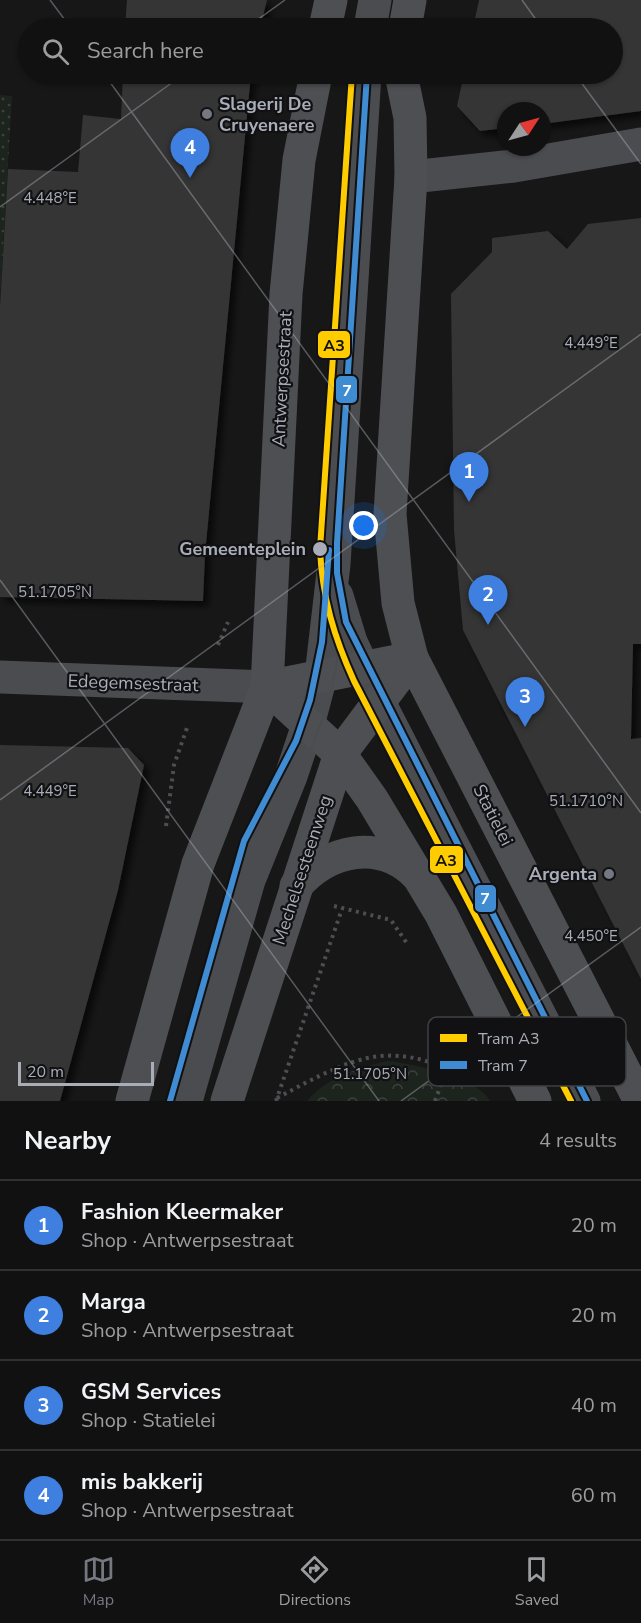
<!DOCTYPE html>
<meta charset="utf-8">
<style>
body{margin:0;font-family:"Nunito Sans",sans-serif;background:#1e1f1f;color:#f1f3f6}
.compass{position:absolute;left:497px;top:102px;width:54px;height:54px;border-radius:50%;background:#111;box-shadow:0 2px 4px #0004;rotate:54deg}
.scale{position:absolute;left:18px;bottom:15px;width:136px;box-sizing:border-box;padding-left:6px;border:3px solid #a8adb8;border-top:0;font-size:16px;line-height:21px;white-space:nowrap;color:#a8adb8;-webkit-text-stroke:4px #111113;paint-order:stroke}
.you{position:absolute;left:364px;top:526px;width:21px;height:21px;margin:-15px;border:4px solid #fff;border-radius:50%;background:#1a73e8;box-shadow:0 0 0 9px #1a73e833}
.badge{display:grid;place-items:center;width:39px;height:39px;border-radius:50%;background:#757880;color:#fff;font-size:20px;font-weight:700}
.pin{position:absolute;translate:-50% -50px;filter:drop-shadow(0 2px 3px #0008)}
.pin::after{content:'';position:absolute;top:32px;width:21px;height:18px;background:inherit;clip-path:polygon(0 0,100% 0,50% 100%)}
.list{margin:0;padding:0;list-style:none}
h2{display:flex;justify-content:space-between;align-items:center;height:78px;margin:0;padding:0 24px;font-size:26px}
h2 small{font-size:20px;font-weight:400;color:#9c9d9f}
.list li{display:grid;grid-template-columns:39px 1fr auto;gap:18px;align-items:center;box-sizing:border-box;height:90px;padding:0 24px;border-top:2px solid #303131}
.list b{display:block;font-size:22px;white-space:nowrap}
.list p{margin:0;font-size:20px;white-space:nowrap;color:#9c9d9f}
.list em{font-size:20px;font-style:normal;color:#9c9d9f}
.icon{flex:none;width:33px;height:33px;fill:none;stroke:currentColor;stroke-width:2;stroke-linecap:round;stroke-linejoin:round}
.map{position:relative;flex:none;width:641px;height:1101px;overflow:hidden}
.search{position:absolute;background:#111;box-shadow:0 2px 4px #0004;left:18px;right:18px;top:18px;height:66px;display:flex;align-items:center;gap:15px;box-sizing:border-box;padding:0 21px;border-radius:33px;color:#9c9d9f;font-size:22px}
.sheet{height:438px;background:#111}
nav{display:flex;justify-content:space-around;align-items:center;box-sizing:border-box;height:84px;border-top:2px solid #303131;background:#111;font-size:16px;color:#9c9d9f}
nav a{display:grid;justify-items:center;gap:3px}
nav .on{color:#757880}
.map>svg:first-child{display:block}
.forest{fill:url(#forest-crowns)}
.park{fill:url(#park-dots)}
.building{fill:#353536;filter:url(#shadow)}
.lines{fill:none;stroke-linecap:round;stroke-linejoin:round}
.path{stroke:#4d4e52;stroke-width:4;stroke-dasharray:3 4.5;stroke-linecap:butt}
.minor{stroke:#4b4c50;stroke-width:33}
.major{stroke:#4d4f52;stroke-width:33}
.tram{stroke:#4b4c4f;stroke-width:1.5}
.tram-1-casing{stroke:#111113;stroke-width:10}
.tram-2-casing{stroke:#111113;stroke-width:10}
.tram-1{stroke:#fc0;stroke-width:6}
.tram-2{stroke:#408cd2;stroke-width:6}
.ticks{fill:none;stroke:#a8adb8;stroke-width:1.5;stroke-opacity:0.45}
.poi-dot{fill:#757880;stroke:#111113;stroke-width:2}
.stop-dot{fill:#a8adb8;stroke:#111113;stroke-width:2}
.labels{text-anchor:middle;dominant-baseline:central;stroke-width:4.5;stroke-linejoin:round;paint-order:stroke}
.poi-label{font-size:18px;font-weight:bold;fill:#a8adb8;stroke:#111113;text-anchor:start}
.street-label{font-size:18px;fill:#a8adb8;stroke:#111113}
.stop-label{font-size:18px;font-weight:bold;fill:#a8adb8;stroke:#111113;text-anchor:end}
.key{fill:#111113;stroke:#3e4045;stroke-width:1.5}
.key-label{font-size:16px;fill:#a8adb8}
.ticks-label{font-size:15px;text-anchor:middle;fill:#a8adb8;stroke:#111113;stroke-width:4.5;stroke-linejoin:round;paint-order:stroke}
.line-badge{stroke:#111113;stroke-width:2}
.badge-label{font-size:16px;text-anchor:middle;font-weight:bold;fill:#fff}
.pale-badge-label{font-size:16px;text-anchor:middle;font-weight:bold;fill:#111}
</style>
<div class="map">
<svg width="641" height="1101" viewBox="0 0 641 1101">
<defs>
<pattern id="forest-crowns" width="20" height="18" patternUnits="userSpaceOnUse" patternTransform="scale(1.5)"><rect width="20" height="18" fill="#1d241e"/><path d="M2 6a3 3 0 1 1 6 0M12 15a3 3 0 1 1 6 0" fill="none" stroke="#3b413d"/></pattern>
<pattern id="park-dots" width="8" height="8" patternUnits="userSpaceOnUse" patternTransform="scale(1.5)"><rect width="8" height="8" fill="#1d241e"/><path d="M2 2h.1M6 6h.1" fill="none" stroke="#3b413d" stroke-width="1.8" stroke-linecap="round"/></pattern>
<filter id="shadow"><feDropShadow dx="5.5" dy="5.5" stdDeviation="3" flood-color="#0009"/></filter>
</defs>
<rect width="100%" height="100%" fill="#171717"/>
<path class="forest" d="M 388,1061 C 414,1064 477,1077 490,1101 L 307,1101 C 327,1077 358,1068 388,1061 Z"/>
<polygon class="park" points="0,95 12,96 0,299"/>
<g class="building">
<polygon points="127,0 267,0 260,28 125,28"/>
<polygon points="479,0 641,0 641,111 542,124 542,111 506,111 506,128 480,131 457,106 464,74 612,74 612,28 473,28"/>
<polygon points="123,74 251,74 205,554 203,601 0,597 0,307 8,169 78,172 83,115 121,119"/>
<polygon points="641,218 641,644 633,644 631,739 641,738 641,979 463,630 454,530 451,294 492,252 492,238 548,231 567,249 588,224"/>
<polygon points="0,745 128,748 144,765 118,890 60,1101 0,1101"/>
</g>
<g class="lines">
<g class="path">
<polyline points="218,645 228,622"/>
<polyline points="166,826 174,765 188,725"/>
<polyline points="334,906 391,920 408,945"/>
<path d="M 277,1098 C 361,1053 391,1037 480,1084"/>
<polyline points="276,1101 342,909"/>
<polyline points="435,1101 447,1068"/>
</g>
<g class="minor">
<polyline points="370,28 375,0"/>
<polyline points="411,177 514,166 641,144"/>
<polyline points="337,596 351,642 379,702 584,1101"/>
<polyline points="0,677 267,687"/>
<polyline points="186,1101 249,880 291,776 308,725 321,676 334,564 365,74"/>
</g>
<g class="major">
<polyline points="325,28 331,0"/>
<polyline points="405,28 410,0"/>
<polyline points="401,74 410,118 411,177 390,514 398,603 412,658 640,1101"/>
<polyline points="267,687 340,754 372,799 441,914 535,1101"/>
<polyline points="267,687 412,658"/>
<path d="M 296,886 C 329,849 380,838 417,875"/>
<polyline points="132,1101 198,864 267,687 286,294 299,160 316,74"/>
<polyline points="227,1101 340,754 412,658"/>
</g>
<path class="tram" d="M 274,819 C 300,774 326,724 335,672 C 342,630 343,587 346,544"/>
<defs>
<path id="tram-1" d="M 352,74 L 320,549 C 322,597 334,637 354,681 L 571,1101"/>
<g id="tram-2">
<polyline points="367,74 337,543 337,573 346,622 587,1101"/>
<polyline points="170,1101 244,841 296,741 310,700 322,642 329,550"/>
</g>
</defs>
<use href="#tram-1" class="tram-1-casing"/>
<use href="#tram-2" class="tram-2-casing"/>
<use href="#tram-1" class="tram-1"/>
<use href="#tram-2" class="tram-2"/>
</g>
<path class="ticks" d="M 50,0 L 71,28M 522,0 L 542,28M 246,28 L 285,0M 104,74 L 641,813M 575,74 L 641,164M 0,207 L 184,74M 0,580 L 379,1101M 0,800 L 641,334M 401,1101 L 641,927"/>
<g class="poi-dot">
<circle cx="207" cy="114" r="6"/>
<circle cx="609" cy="874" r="6"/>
</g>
<circle class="stop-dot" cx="320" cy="549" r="8"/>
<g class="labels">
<g class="poi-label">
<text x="219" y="104">Slagerij De<tspan x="219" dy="21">Cruyenaere</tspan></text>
<text x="597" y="874" text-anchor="end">Argenta</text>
</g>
<g class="street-label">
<text transform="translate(282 379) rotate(-87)">Antwerpsestraat</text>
<text transform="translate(133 683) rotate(2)">Edegemsestraat</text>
<text transform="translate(493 815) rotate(63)">Statielei</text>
<text transform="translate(302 870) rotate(-72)">Mechelsesteenweg</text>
</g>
<g class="stop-label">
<text x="306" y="549">Gemeenteplein</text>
</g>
</g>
<rect x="428" y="1017" width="198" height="69" rx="9" class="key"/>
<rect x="440" y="1034" width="27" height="8" fill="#fc0"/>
<rect x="440" y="1061" width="27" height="8" fill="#408cd2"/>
<g class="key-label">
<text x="478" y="1044">Tram A3</text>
<text x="478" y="1071">Tram 7</text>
</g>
<g class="ticks-label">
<text x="50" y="203">4.448°E</text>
<text x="591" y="348">4.449°E</text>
<text x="55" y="597">51.1705°N</text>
<text x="50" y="796">4.449°E</text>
<text x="586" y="806">51.1710°N</text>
<text x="591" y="941">4.450°E</text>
<text x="370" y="1079">51.1705°N</text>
</g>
<g class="line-badge">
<rect x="317" y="330" width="34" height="29" rx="6" fill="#fc0"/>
<rect x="335" y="375" width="23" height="29" rx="6" fill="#408cd2"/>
<rect x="429" y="845" width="35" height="29" rx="6" fill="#fc0"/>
<rect x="474" y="884" width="23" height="29" rx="6" fill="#408cd2"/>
</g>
<g class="badge-label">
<text x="347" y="396">7</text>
<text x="485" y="904">7</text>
</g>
<g class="pale-badge-label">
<text x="334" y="351">A3</text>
<text x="446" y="866">A3</text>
</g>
</svg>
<svg class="compass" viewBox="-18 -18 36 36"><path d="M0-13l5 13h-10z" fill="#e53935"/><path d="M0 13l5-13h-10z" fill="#9c9d9f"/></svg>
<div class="scale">20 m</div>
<div class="you"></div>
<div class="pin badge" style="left:469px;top:502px;background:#3f7fe0">1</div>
<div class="pin badge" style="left:488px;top:625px;background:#3f7fe0">2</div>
<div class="pin badge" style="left:525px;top:727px;background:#3f7fe0">3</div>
<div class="pin badge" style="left:190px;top:178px;background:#3f7fe0">4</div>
<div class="search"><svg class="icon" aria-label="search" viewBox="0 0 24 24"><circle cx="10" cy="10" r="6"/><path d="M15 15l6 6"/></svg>Search here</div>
</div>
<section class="sheet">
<h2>Nearby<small>4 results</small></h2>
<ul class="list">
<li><span class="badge" style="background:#3f7fe0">1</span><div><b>Fashion Kleermaker</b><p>Shop · Antwerpsestraat</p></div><em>20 m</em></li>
<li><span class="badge" style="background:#3f7fe0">2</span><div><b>Marga</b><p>Shop · Antwerpsestraat</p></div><em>20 m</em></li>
<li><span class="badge" style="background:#3f7fe0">3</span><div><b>GSM Services</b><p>Shop · Statielei</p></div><em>40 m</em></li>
<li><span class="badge" style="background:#3f7fe0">4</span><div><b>mis bakkerij</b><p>Shop · Antwerpsestraat</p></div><em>60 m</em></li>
</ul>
</section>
<nav>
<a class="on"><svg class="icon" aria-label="map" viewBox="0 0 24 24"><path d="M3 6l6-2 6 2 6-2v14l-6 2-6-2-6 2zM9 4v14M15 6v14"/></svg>Map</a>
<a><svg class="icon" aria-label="directions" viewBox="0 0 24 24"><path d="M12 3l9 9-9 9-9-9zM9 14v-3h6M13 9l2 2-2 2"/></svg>Directions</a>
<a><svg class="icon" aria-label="saved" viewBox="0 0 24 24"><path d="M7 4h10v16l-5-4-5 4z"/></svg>Saved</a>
</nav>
